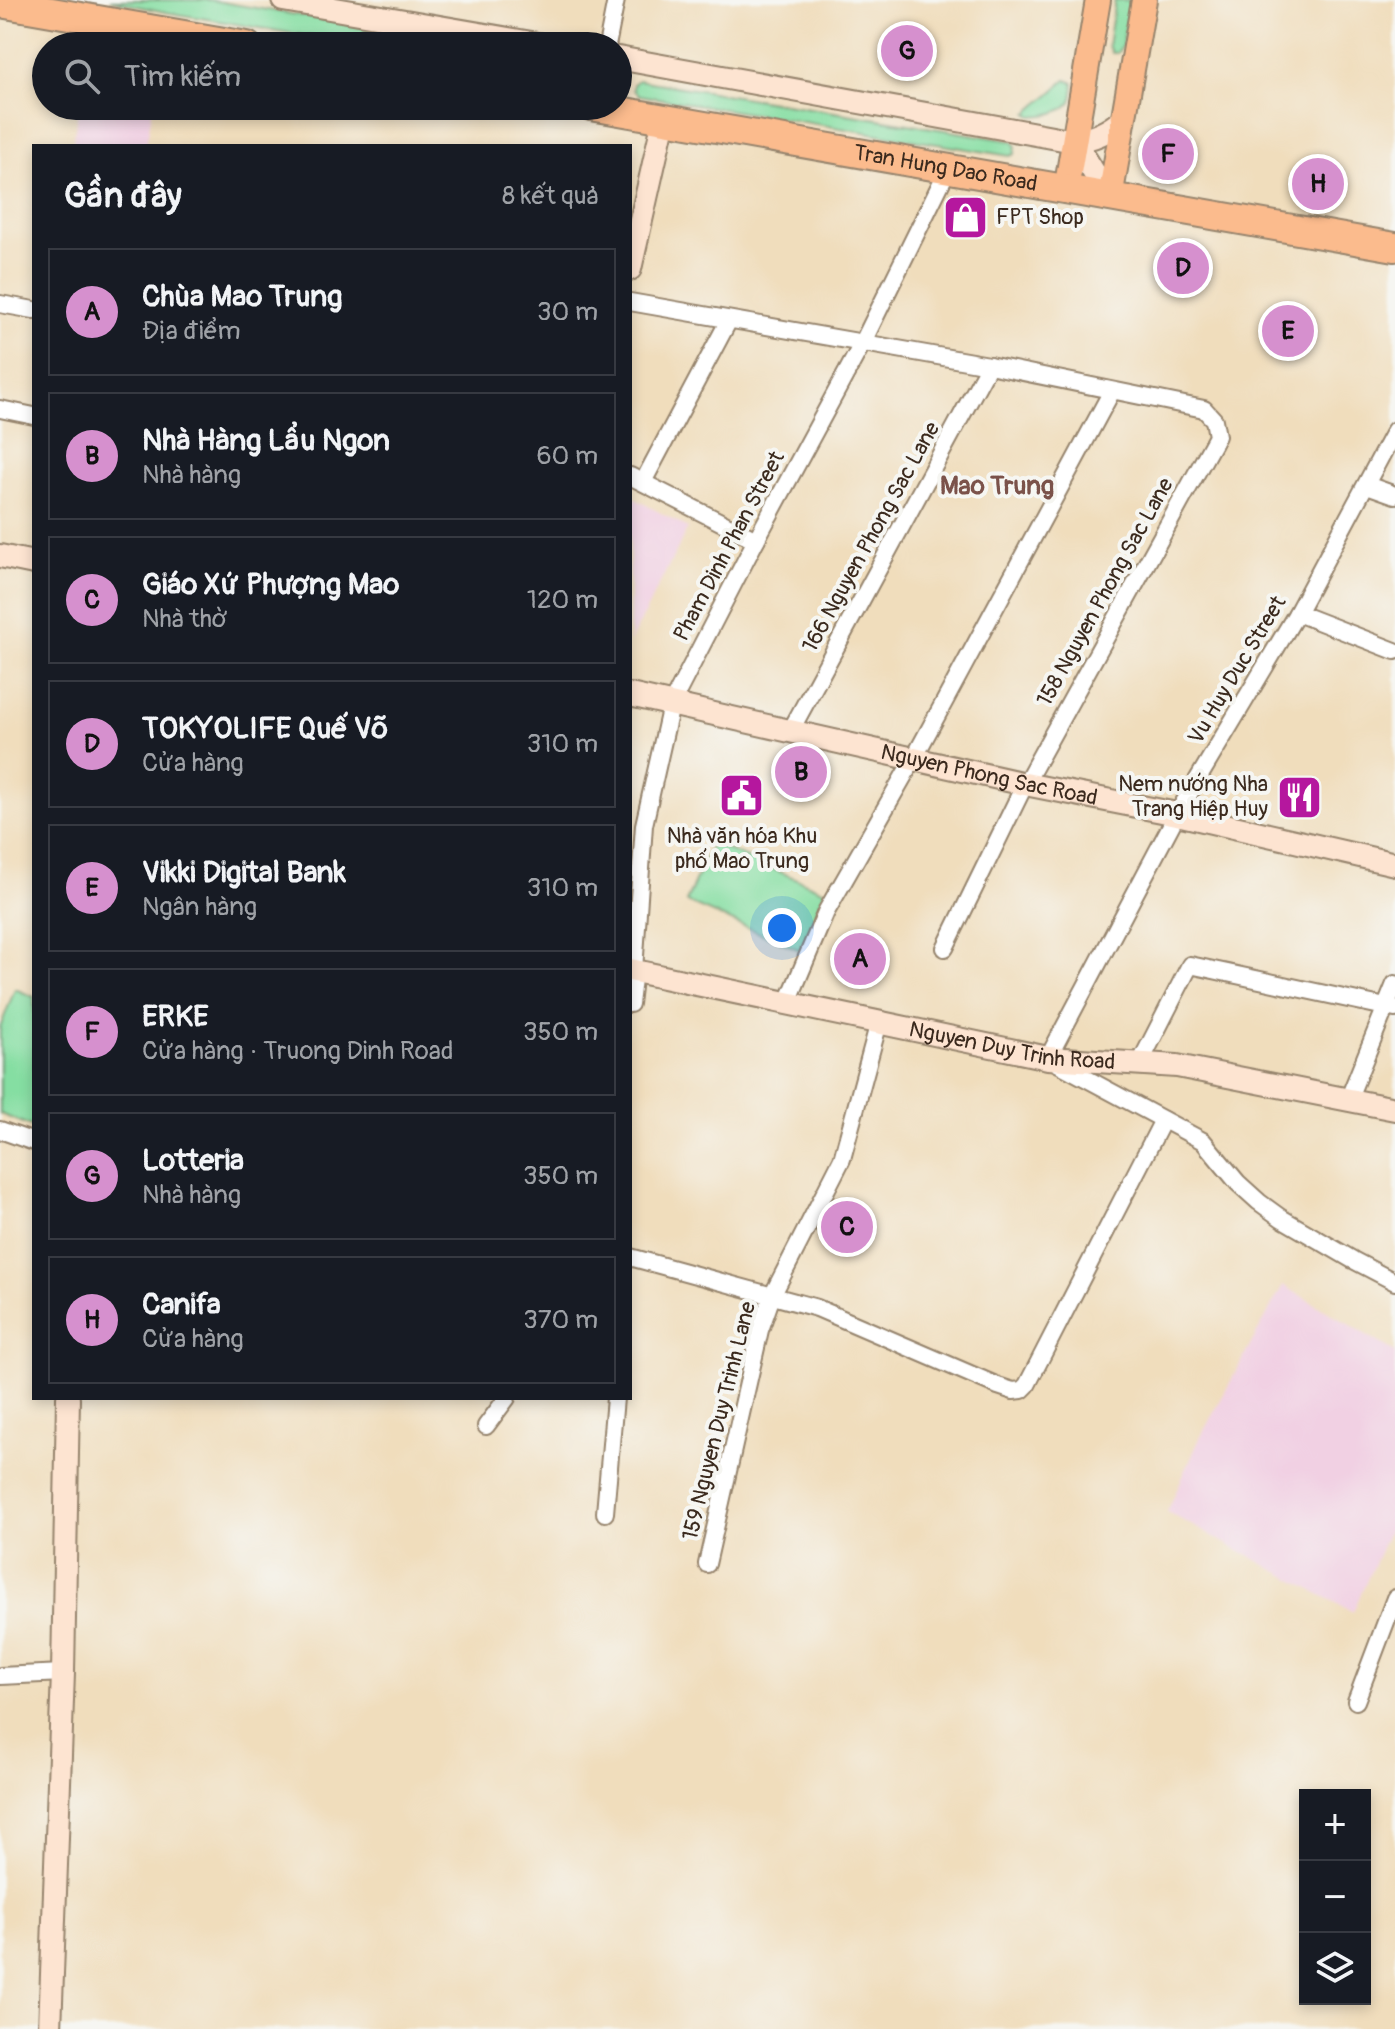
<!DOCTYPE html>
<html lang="vi">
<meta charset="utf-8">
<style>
body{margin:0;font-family:Pangolin,sans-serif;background:#20242c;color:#f1f3f6}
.controls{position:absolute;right:24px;bottom:24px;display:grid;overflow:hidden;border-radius:0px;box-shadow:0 4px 12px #0003}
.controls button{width:72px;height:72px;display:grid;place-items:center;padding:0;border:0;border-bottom:2px solid #363941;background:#171b24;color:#f1f3f6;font:40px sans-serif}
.you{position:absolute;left:782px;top:928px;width:28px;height:28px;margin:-20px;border:6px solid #fff;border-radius:50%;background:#1a73e8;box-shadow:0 0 0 12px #1a73e833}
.badge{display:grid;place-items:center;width:52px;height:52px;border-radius:50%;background:#d690ce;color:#111;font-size:26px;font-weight:700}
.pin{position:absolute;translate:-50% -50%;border:4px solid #fff;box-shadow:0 2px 8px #0006}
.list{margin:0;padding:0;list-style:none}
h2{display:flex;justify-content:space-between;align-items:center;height:104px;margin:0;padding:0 32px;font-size:34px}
h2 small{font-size:26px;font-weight:400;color:#9ea1a6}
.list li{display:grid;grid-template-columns:52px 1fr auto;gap:24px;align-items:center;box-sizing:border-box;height:128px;margin:0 16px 16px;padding:0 16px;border:2px solid #363941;border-radius:0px}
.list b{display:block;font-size:30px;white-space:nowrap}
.list p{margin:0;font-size:26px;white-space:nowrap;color:#9ea1a6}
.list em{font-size:26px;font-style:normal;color:#9ea1a6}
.icon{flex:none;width:44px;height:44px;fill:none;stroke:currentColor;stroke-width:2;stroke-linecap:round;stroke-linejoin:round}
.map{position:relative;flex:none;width:1395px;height:2029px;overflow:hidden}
.search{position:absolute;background:#171b24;box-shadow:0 4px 12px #0003;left:32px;top:32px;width:600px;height:88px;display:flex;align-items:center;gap:20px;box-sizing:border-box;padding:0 28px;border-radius:44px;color:#9ea1a6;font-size:30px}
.panel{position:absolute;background:#171b24;box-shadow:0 4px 12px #0003;left:32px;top:144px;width:600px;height:1256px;border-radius:0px}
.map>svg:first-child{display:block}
.built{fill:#f1d0e3}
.green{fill:#85dea2;stroke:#608460;stroke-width:2}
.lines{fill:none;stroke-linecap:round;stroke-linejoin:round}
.street-casing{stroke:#96846d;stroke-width:20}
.secondary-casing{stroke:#96846d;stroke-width:26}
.primary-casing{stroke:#96846d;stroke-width:28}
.highway-casing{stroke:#96846d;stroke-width:32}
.street{stroke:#fff;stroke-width:16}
.secondary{stroke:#fde4d1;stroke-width:22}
.primary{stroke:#fbbb8d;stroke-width:24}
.highway{stroke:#fbbb8d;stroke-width:28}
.labels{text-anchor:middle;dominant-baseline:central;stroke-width:8;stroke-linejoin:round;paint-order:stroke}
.street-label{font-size:22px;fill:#3b2a1e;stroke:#f6f6f2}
.poi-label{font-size:22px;fill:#3b2a1e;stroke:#f6f6f2;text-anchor:start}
.quarter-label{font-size:26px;font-weight:bold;fill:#7b524a;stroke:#f6f6f2}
</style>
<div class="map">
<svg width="1395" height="2029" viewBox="0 0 1395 2029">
<rect width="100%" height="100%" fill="#f6f6f2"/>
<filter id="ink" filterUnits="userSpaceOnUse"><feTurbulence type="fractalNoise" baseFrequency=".0125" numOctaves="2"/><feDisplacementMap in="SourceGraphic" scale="16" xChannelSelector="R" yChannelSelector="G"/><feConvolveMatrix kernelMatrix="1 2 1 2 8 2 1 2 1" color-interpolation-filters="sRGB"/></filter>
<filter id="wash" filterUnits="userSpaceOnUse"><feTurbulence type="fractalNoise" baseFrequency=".006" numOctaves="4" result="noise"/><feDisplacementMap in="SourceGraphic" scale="32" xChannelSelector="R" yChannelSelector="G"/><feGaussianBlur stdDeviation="1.8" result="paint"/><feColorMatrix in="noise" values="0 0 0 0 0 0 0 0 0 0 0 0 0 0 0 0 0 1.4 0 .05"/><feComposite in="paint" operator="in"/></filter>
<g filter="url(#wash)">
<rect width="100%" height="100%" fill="#f0ddbc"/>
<g class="built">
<polygon points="79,106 153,106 146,146 72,146"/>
<polygon points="630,496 688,528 630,642"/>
<polygon points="1283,1285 1395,1352 1395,1516 1353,1612 1167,1512 1200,1438"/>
</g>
<g class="green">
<polygon points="110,0 210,0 475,46 367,46 165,12"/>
<polygon points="1115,0 1130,0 1122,46 1117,53 1112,53 1108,46"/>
<polygon points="638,80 1012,141 1016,145 1015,154 1010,156 639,95 633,90 633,84"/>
<path d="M 1066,80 L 1074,83 C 1073,89 1074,97 1070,103 C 1062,113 1044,116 1032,116 L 1028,113 Z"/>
<polygon points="712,843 825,891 800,950 686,902"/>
<polygon points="15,989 34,997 34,1127 0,1114 0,1028"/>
</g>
</g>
<g filter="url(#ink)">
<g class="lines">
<defs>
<g id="street">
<polyline points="607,46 616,0"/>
<polyline points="630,302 989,365 1204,409 1214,420 1217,436 1025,784 945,948"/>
<polyline points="0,304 34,310"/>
<polyline points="0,409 34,416"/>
<polyline points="1395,430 1297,613 1177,814 1048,1058 1203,1141 1238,1183 1259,1202 1281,1218 1353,1260 1395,1282"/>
<polyline points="630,476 756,540"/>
<polyline points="643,482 729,320"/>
<polyline points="1367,485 1395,495"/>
<polyline points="1297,613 1395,651"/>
<polyline points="791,730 989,365"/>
<polyline points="788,1002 826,912 914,758 1112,391"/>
<polyline points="630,1004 634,970 644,825 671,705 756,540 862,344 948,169"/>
<polyline points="1139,1065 1190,965 1395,1009"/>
<polyline points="1348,1100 1395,984"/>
<polyline points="0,1130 34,1142"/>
<polyline points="630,1257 817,1308 998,1386 1013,1391 1022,1390 1027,1385 1163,1120"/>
<polyline points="486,1426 507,1398"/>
<polyline points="605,1513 615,1398"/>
<polyline points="707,1564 760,1330 772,1296 842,1159 879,1022"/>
<polyline points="0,1676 63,1673"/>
<polyline points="1356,1701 1395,1598"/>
</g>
<g id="secondary">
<polyline points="283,0 549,46"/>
<path d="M 618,58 L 1074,141 C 1092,139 1109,132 1123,119"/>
<polyline points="1074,141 1110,198"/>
<polyline points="630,269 664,119"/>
<polyline points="0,556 34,563"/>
<path id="s1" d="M 630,695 L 1025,784 L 1177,814 L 1395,864"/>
<path id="s2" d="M 630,970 L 1048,1058 L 1177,1066 L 1395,1109"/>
<polyline points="50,2029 63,1673 68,1398"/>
</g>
<g id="primary">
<polyline points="1066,190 1098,0"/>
<polyline points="1110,198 1144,0"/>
</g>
<g id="highway">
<polyline points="0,3 247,46"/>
<path id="s3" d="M 591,106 L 1395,247"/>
</g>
</defs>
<use href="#street" class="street-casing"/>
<use href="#secondary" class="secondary-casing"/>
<use href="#primary" class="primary-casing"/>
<use href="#highway" class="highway-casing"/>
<use href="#street" class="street"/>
<use href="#secondary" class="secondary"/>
<use href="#primary" class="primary"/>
<use href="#highway" class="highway"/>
</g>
</g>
<defs>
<symbol id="shop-square" viewBox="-11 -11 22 22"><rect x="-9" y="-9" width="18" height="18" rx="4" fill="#b5179e" stroke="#f6f6f2"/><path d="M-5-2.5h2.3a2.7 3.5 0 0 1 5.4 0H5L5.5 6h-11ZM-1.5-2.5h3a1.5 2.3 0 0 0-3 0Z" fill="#fff"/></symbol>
<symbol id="civic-square" viewBox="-11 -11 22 22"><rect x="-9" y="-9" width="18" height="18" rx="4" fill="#b5179e" stroke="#f6f6f2"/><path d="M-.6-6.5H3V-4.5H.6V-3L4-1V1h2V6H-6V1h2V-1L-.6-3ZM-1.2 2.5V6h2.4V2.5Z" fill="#fff"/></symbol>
<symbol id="restaurant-square" viewBox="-11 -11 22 22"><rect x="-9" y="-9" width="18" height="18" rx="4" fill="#b5179e" stroke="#f6f6f2"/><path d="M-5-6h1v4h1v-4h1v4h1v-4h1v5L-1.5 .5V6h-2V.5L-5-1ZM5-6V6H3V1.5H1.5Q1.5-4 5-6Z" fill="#fff"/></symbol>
</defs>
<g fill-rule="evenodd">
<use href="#shop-square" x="940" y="192" width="51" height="51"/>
<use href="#civic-square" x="716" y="770" width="51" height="51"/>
<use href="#restaurant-square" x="1274" y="772" width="51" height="51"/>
</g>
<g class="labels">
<g class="street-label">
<text stroke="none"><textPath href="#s3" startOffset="360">Tran Hung Dao Road</textPath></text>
<text transform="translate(871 537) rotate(-61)">166 Nguyen Phong Sac Lane</text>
<text transform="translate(729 546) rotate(-62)">Pham Dinh Phan Street</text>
<text transform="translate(1105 592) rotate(-61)">158 Nguyen Phong Sac Lane</text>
<text transform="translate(1237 670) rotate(-59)">Vu Huy Duc Street</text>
<text stroke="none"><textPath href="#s1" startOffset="368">Nguyen Phong Sac Road</textPath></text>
<text stroke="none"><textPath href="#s2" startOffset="390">Nguyen Duy Trinh Road</textPath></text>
<text transform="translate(719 1421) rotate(-76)">159 Nguyen Duy Trinh Lane</text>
</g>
<g class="poi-label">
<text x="996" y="217">FPT Shop</text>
<text x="1268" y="784" text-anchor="end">Nem nướng Nha<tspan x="1268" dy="25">Trang Hiệp Huy</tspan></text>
<text x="742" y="836" text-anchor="middle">Nhà văn hóa Khu<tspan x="742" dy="25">phố Mao Trung</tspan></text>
</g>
<g class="quarter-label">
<text x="997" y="486">Mao Trung</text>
</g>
</g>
</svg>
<div class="controls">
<button>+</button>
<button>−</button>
<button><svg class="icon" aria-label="layers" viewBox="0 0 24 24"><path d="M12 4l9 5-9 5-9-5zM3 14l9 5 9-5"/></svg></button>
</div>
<div class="you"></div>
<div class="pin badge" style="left:860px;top:959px">A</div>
<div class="pin badge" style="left:801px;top:772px">B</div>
<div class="pin badge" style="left:847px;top:1227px">C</div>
<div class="pin badge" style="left:1183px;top:268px">D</div>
<div class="pin badge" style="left:1288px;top:331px">E</div>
<div class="pin badge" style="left:1168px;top:154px">F</div>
<div class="pin badge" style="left:907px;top:51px">G</div>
<div class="pin badge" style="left:1318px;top:184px">H</div>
<div class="search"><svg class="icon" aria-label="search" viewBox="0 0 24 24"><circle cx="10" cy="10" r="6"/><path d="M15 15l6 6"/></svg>Tìm kiếm</div>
<section class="panel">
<h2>Gần đây<small>8 kết quả</small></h2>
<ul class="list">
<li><span class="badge">A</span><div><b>Chùa Mao Trung</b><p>Địa điểm</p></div><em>30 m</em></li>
<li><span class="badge">B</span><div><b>Nhà Hàng Lẩu Ngon</b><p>Nhà hàng</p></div><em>60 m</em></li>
<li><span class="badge">C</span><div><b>Giáo Xứ Phượng Mao</b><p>Nhà thờ</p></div><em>120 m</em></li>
<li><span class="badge">D</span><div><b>TOKYOLIFE Quế Võ</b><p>Cửa hàng</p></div><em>310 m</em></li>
<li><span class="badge">E</span><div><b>Vikki Digital Bank</b><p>Ngân hàng</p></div><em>310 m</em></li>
<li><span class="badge">F</span><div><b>ERKE</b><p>Cửa hàng · Truong Dinh Road</p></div><em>350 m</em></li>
<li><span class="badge">G</span><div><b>Lotteria</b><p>Nhà hàng</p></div><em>350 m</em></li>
<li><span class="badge">H</span><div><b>Canifa</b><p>Cửa hàng</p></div><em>370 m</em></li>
</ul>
</section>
</div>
